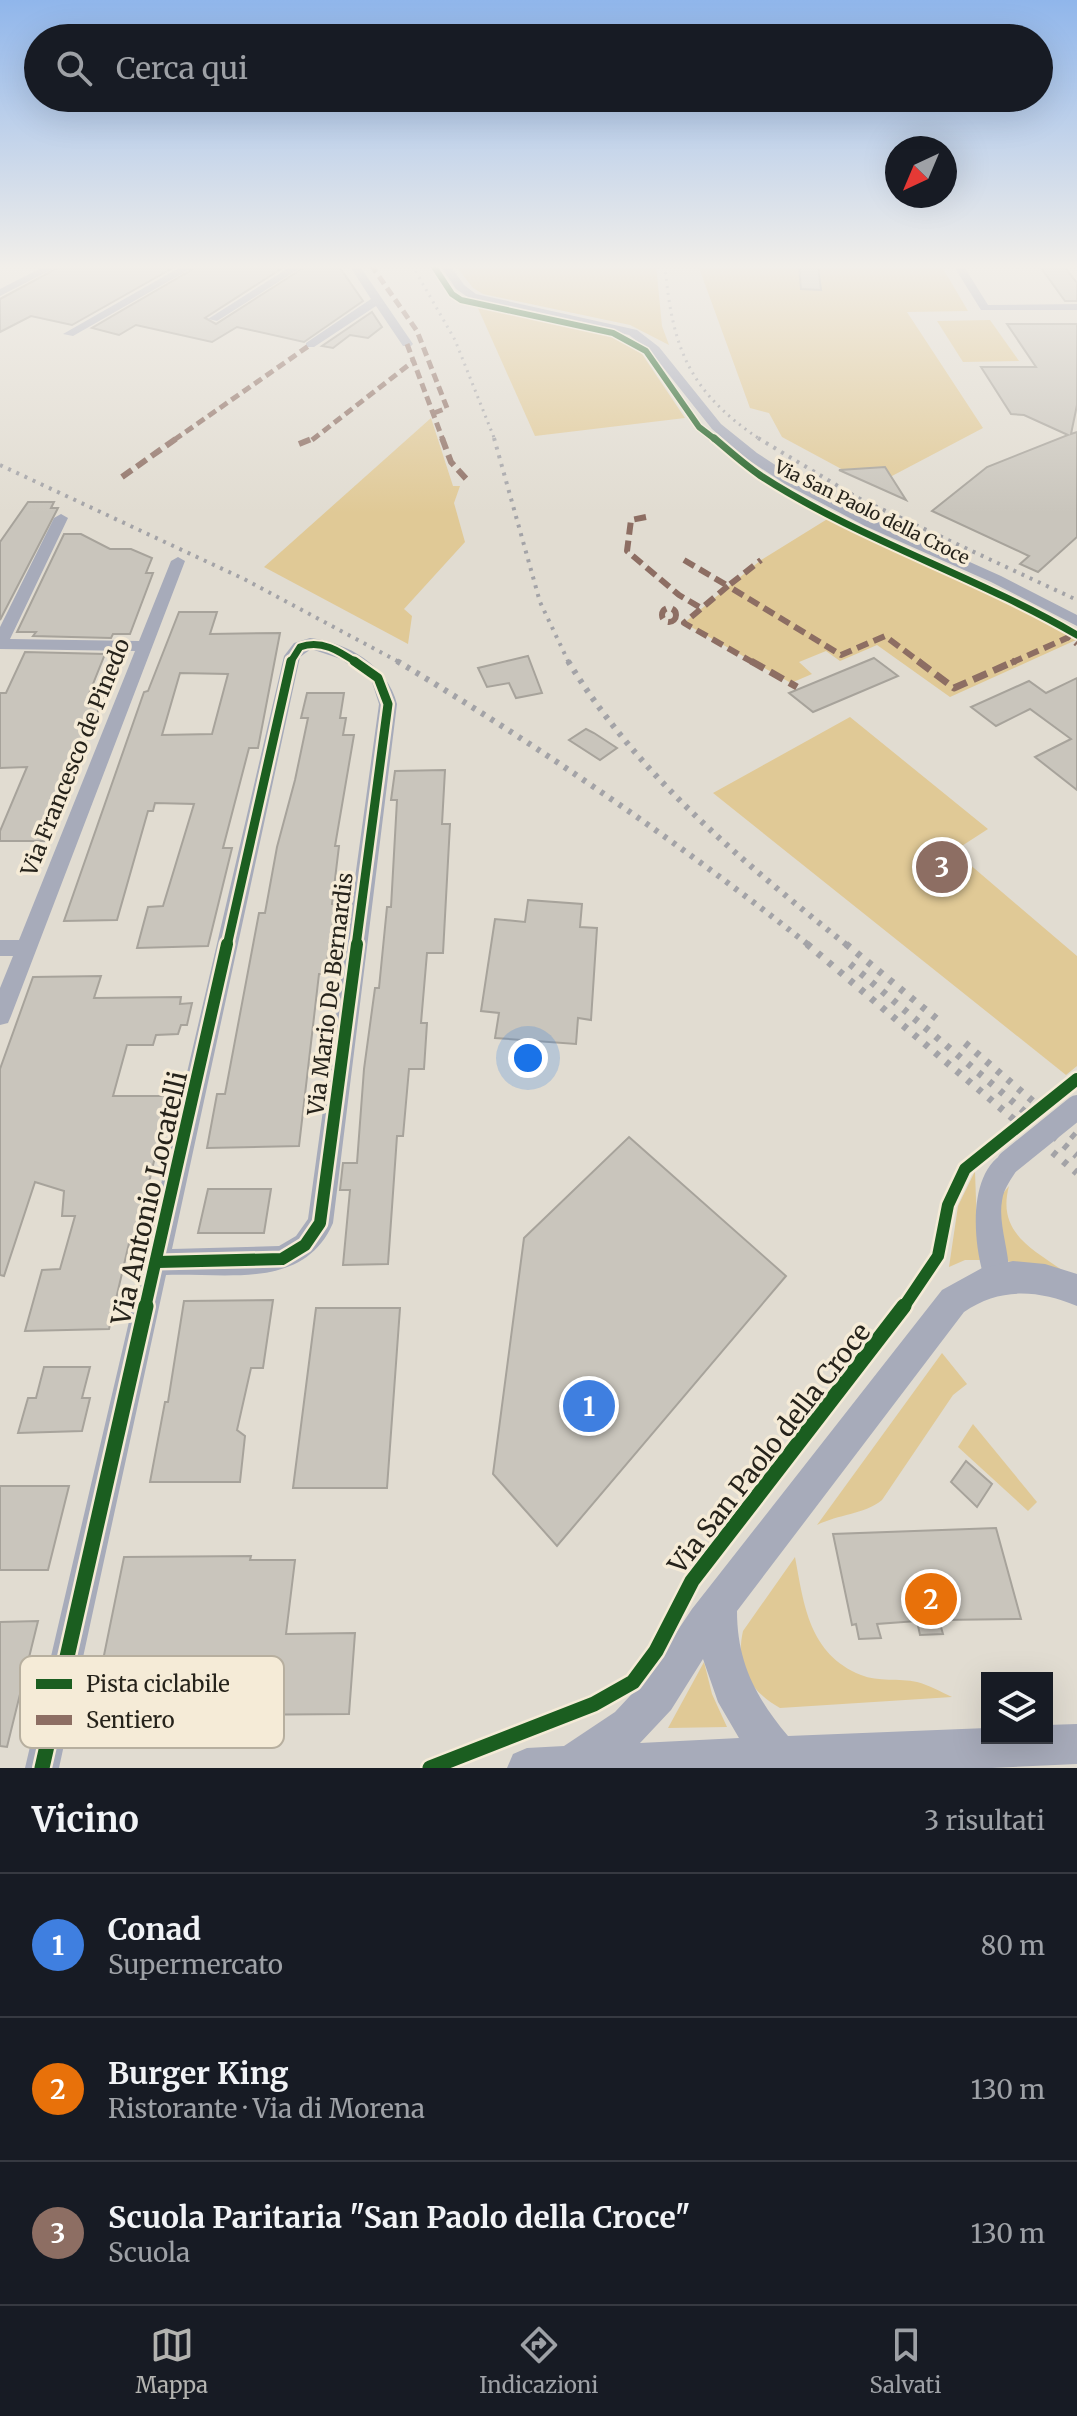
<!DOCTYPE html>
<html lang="it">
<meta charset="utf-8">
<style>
body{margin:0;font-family:Merriweather,serif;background:#242831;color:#f1f3f6}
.controls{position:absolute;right:24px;bottom:24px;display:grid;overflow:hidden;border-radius:0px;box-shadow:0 8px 32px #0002}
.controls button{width:72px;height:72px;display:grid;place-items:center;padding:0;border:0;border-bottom:2px solid #363941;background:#171b24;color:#f1f3f6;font:40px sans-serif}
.compass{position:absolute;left:885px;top:136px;width:72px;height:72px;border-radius:50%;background:#171b24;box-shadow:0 8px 32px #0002;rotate:224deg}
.you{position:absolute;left:528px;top:1058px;width:28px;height:28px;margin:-20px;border:6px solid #fff;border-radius:50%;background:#1a73e8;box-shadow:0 0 0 12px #1a73e833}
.badge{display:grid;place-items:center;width:52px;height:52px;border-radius:50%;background:#b3b3b0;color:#fff;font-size:26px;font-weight:700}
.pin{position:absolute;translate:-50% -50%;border:4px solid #fff;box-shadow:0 2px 8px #0006}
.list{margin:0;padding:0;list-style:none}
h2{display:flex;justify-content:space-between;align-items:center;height:104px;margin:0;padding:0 32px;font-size:34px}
h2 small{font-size:26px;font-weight:400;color:#9ea1a6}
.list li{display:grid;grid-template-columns:52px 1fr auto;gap:24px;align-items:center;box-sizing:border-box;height:144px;padding:0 32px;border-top:2px solid #363941}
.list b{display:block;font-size:30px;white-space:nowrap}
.list p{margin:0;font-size:26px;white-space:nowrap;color:#9ea1a6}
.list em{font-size:26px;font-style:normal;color:#9ea1a6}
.icon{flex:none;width:44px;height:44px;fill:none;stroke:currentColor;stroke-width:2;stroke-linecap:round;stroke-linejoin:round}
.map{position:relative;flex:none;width:1077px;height:1768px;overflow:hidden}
.search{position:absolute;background:#171b24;box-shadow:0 8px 32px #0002;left:24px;right:24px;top:24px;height:88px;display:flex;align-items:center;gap:20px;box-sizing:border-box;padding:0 28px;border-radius:44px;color:#9ea1a6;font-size:30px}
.sheet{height:536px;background:#171b24}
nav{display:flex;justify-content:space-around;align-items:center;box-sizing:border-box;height:112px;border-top:2px solid #363941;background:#171b24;font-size:22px;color:#9ea1a6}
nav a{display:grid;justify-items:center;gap:4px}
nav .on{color:#b3b3b0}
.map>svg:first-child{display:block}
.green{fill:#e0c996}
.building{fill:#c9c5bc;stroke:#a7a39b;stroke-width:2;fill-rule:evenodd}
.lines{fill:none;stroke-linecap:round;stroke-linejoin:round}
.minor{fill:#a7abba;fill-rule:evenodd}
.tertiary{fill:#a7abba;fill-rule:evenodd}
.rail-far3{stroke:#a3a3a7;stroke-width:3;stroke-dasharray:2 5;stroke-linecap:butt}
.rail-far2{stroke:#a3a3a7;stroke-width:4;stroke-dasharray:3 6;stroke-linecap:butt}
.rail-far1{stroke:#a3a3a7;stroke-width:6;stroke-dasharray:4 7;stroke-linecap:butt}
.rail{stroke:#a3a3a7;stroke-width:7;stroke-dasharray:5 9;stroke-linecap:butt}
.minor-bridge{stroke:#a7abba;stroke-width:24}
.quiet-far2{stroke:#8d6e63;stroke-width:5;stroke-dasharray:9 5;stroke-linecap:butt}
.quiet-far1{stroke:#8d6e63;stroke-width:6;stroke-dasharray:12 6;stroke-linecap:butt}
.quiet{stroke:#8d6e63;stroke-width:7;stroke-dasharray:15 7;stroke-linecap:butt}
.cycleway-far4-casing{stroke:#f5ebd7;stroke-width:9}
.cycleway-far3-casing{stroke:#f5ebd7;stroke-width:11}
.cycleway-far2-casing{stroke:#f5ebd7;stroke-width:14}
.cycleway-far1-casing{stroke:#f5ebd7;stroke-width:17}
.cycleway-casing{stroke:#f5ebd7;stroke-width:20}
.cycleway-far4{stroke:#1b5e20;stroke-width:6}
.cycleway-far3{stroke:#1b5e20;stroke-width:7}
.cycleway-far2{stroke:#1b5e20;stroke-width:9}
.cycleway-far1{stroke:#1b5e20;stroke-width:12}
.cycleway{stroke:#1b5e20;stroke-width:15}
.labels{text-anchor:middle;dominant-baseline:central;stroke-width:7;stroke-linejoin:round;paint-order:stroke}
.far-street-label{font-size:18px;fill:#26231b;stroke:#f5ebd7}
.street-label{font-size:22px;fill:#26231b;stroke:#f5ebd7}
.near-street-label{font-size:26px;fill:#26231b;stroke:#f5ebd7}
.key{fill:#f5ebd7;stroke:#b7af9f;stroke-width:2}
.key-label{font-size:22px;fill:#26231b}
</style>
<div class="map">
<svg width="1077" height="1768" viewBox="0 0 1077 1768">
<rect width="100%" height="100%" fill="#e1dcd1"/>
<g class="green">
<polygon points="455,265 656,265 662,326 669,345 630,325 483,294 473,288"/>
<polygon points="698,265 941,265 968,311 907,312 983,428 873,486 782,437 769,413 750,408"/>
<polygon points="477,306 622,338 642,354 685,418 535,436"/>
<polygon points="990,320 1019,361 963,362 937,321"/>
<polygon points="431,418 453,486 460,486 454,503 465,542 404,609 412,616 408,644 264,567"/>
<polygon points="829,518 978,586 1076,640 950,697 877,645 840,661 826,651 799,662 812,674 791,683 684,623 761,560"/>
<polygon points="850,717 988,829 954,851 1077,956 1077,1066 1066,1075 713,793"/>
<polygon points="975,1171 977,1229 984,1260 965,1260 949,1267 958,1206"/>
<path d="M 1009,1186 C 997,1231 1029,1247 1062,1270 L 1005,1261 L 996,1202 Z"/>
<path d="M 942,1353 L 967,1384 L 953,1395 L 882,1500 C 863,1515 839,1514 817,1525 Z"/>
<polygon points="973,1424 1037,1502 1028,1511 958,1447"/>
<path d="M 795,1557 C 804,1605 809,1654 861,1675 C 878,1682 899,1678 917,1682 C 929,1685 941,1692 952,1697 L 780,1708 C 750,1691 735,1666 743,1631 Z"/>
<polygon points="704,1662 712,1694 727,1727 668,1728"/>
</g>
<g class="building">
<polygon points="63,265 178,265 72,325 31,316 0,332 0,299"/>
<polygon points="200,265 287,265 205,318 216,324 308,265 338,265 363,301 304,342 237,327 212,342 136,325 119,335 92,328"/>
<polygon points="799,265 818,265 821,290 801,289"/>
<polygon points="1039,265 1063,265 1077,283 1077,301 1065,301"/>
<polygon points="372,312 382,327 368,338 350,335 333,348 322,346"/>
<polygon points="1007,324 1077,324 1077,405 1071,434 1077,432 1077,537 1038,572 1020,564 1029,556 932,511 987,467 1068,435 1024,415 1011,414 981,367 1036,367"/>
<polygon points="885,467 906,500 839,470"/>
<polygon points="28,502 54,502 51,508 58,508 0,620 0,542"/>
<polygon points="64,534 81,534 110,549 131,549 152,558 146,573 153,573 130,634 113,634 111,638 33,636 36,632 17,632"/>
<path d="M 179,612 L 217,612 L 210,634 L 280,633 L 258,748 L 249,748 L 223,848 L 232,848 L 208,946 L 137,948 L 148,907 L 163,906 L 194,804 L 155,803 L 153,811 L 148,811 L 117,920 L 64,921 L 144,692 L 148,691 ZM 180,673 L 228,674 L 212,734 L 162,735 Z"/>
<polygon points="25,652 105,654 89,694 105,694 46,841 0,841 0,831 27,767 0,768 0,693 6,693"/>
<polygon points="528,656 542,693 516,698 509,683 487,687 478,668"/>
<polygon points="874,658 898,676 813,712 789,693"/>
<polygon points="1077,678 1077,790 1035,757 1071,739 1030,709 996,726 971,707 1029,681 1046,693"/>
<polygon points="307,693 344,693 340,718 346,718 343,735 354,735 335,846 339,846 332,904 336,904 325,974 319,974 299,1146 207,1148 217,1094 225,1094 259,913 265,913 277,847 295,780 308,718 301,718"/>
<polygon points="586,729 594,733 617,748 600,760 569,740"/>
<polygon points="445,770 442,824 450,824 443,953 427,953 421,1023 427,1023 424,1069 409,1069 403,1136 397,1136 388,1264 343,1265 350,1190 340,1190 343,1163 357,1163 364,1069 375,988 379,988 387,907 391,907 397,800 391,800 395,771"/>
<polygon points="528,900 582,904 580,927 597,928 591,1020 578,1018 576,1044 495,1038 499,1013 481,1011 495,919 525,922"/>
<polygon points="101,976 94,998 181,997 180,1004 192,1003 187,1025 181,1025 178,1034 156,1035 153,1045 127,1045 113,1096 169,1096 136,1239 130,1239 109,1329 25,1331 42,1270 60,1269 75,1216 62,1216 64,1191 35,1182 4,1276 0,1275 0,1069 33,977"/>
<polygon points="629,1137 786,1276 557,1546 493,1474 524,1238"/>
<polygon points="208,1189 271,1189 264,1233 198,1233"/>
<polygon points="273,1300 263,1368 251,1368 237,1430 245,1436 240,1482 150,1482 165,1402 168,1402 184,1301"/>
<polygon points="316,1308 400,1308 387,1488 293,1488"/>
<polygon points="44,1367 90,1367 82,1398 90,1398 82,1431 18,1433 28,1398 36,1398"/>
<polygon points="966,1461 992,1484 977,1507 951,1482"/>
<polygon points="0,1486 69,1486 48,1570 0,1570"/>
<polygon points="996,1528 1021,1619 939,1620 943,1634 920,1635 917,1621 877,1624 881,1638 859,1639 856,1624 852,1625 833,1534"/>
<polygon points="251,1556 250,1560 295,1560 286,1634 355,1633 349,1714 228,1715 227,1723 90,1724 124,1557"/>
<polygon points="38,1621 7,1747 0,1746 0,1622"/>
</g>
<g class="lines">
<g class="minor">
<polygon points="47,265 60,265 0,296 0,289"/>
<polygon points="184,265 197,265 73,336 63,334"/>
<polygon points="293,265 305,265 217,321 208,319"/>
<polygon points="349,265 359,265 413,344 411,346 403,346 376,306 314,347 306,347 306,343 371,299"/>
<polygon points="440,265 450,265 464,285 476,294 637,330 659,347 721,424 757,453 795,478 876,520 1001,576 1077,615 1077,626 991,582 865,526 785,484 747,459 712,429 651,352 629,335 469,298 456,289"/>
<polygon points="953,265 963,265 988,305 1077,304 1077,310 981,310"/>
<polygon points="61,514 68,518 10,639 139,641 171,561 178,557 185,561 11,1016 8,1023 0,1025 0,988 13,956 0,956 0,940 19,940 135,651 0,649 0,627 54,518"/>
<path d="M 310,638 C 347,642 388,666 397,704 L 333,1223 C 304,1290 228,1273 166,1275 L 59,1768 L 25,1768 L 284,656 L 294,643 ZM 311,649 L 341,659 L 372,682 L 379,704 L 308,1219 L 296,1236 L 279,1246 L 172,1249 L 300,657 Z"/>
<path d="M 1009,1151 L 1018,1154 L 1021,1162 C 1015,1176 1004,1185 1002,1201 C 997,1228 1016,1266 1006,1288 L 997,1292 L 988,1288 C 973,1253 964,1168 1009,1151 Z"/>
</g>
<path class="tertiary" d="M 1013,1261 L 1045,1264 L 1077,1274 L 1077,1306 C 1038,1290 1000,1287 964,1312 L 737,1611 C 737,1662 756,1698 788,1736 L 987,1728 L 987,1738 L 1047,1738 L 1047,1725 L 1077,1724 L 1077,1764 L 992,1768 L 507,1768 L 513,1754 L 527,1748 L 564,1746 L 615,1712 L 643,1682 L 692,1609 L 942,1290 L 982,1268 ZM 703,1659 L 718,1702 L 739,1738 L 640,1743 L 671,1710 Z"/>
<g class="rail-far3">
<polyline points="412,265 455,340 495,440"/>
<path d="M 665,265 C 672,348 689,392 761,440"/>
</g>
<g class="rail-far2">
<polyline points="494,438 540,602 569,663"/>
<polyline points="758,438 858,498 1077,600"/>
<polyline points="0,465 244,579 401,663"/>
</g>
<g class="rail-far1">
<path d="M 397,661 C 541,747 678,842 810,946"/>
<path d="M 568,661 C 638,776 744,863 848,946"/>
</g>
<g class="rail">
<polyline points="807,944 1077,1173"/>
<polyline points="846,944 937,1019"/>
<polyline points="850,964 1077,1156"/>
<polyline points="965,1043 1077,1139"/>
</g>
<polyline class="minor-bridge" points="1009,1162 1077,1107"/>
<g class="quiet-far2">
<polyline points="371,265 417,331 447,408 434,413"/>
<polyline points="407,344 443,440"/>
<polyline points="174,440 310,345"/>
<polyline points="312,440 415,360"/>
</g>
<g class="quiet-far1">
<polyline points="442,438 451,462 469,482"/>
<polyline points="299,444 314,438"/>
<polyline points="122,477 177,438"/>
<polyline points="646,517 631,520 627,551 679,595 701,608"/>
<polyline points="684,560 728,586 761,560"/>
<circle cx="669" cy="615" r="7"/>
<polyline points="754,663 684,623 728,586 841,655 885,636 921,663"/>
<polyline points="1011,663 1069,637 1077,644"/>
</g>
<g class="quiet">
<polyline points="751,661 797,687"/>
<polyline points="918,661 954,688 1015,661"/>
</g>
<defs>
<polyline id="cycleway-far4" points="433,265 452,294 461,300 613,333 646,351 699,427 716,440"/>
<g id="cycleway-far3">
<path d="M 714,438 C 729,451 745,465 761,476 C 860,540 976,576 1077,635"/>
<path d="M 290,663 L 300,647 C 321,639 339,651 357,663"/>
</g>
<g id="cycleway-far2">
<polyline points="354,661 378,678 388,704 356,946"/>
<polyline points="227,946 291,661"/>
</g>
<g id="cycleway-far1">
<polyline points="157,1262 282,1259 305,1245 320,1223 357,944"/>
<polyline points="145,1308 227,944"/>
<polyline points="903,1308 938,1256 948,1205 965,1169 1077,1079"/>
</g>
<g id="cycleway">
<polyline points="42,1768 146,1306"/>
<polyline points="430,1768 594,1704 633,1682 656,1651 692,1581 904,1306"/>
</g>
</defs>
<use href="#cycleway-far4" class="cycleway-far4-casing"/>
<use href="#cycleway-far3" class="cycleway-far3-casing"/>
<use href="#cycleway-far2" class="cycleway-far2-casing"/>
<use href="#cycleway-far1" class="cycleway-far1-casing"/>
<use href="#cycleway" class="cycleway-casing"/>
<use href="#cycleway-far4" class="cycleway-far4"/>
<use href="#cycleway-far3" class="cycleway-far3"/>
<use href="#cycleway-far2" class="cycleway-far2"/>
<use href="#cycleway-far1" class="cycleway-far1"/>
<use href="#cycleway" class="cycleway"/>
</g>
<linearGradient id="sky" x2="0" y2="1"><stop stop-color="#90b6eb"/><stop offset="0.52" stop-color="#f2efea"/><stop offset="1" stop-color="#f2efea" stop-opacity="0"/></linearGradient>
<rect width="1077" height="513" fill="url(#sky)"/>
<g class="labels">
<g class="far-street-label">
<text transform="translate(872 512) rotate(26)">Via San Paolo della Croce</text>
</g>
<g class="street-label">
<text transform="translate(75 757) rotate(-68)">Via Francesco de Pinedo</text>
<text transform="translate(330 994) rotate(-83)">Via Mario De Bernardis</text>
</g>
<g class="near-street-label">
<text transform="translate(149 1198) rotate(-77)">Via Antonio Locatelli</text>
<text transform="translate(769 1448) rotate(-52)">Via San Paolo della Croce</text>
</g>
</g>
<rect x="20" y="1656" width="264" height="92" rx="12" class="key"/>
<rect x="36" y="1679" width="36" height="10" fill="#1b5e20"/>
<rect x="36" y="1715" width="36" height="10" fill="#8d6e63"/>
<g class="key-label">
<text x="86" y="1692">Pista ciclabile</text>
<text x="86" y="1728">Sentiero</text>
</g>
</svg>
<div class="controls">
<button><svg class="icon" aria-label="layers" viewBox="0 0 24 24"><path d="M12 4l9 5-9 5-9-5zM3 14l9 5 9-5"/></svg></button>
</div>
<svg class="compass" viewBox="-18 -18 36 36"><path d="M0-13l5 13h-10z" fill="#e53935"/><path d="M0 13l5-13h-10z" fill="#9ea1a6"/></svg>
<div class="you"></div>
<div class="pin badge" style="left:589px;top:1406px;background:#3f7fe0">1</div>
<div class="pin badge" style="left:931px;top:1599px;background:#e8710a">2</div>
<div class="pin badge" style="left:942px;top:867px;background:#8d6e63">3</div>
<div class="search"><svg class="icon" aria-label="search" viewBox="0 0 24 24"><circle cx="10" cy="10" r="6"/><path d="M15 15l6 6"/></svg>Cerca qui</div>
</div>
<section class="sheet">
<h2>Vicino<small>3 risultati</small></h2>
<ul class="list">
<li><span class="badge" style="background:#3f7fe0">1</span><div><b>Conad</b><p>Supermercato</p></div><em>80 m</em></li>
<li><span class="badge" style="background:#e8710a">2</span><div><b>Burger King</b><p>Ristorante · Via di Morena</p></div><em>130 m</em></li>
<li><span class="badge" style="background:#8d6e63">3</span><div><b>Scuola Paritaria &quot;San Paolo della Croce&quot;</b><p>Scuola</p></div><em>130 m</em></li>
</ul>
</section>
<nav>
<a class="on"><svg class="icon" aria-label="map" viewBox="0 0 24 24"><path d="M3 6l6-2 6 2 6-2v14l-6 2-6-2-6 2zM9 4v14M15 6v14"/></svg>Mappa</a>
<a><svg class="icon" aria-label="directions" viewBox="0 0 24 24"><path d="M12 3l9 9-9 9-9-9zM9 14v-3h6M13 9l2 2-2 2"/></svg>Indicazioni</a>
<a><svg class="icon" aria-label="saved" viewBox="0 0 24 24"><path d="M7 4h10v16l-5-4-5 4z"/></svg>Salvati</a>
</nav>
